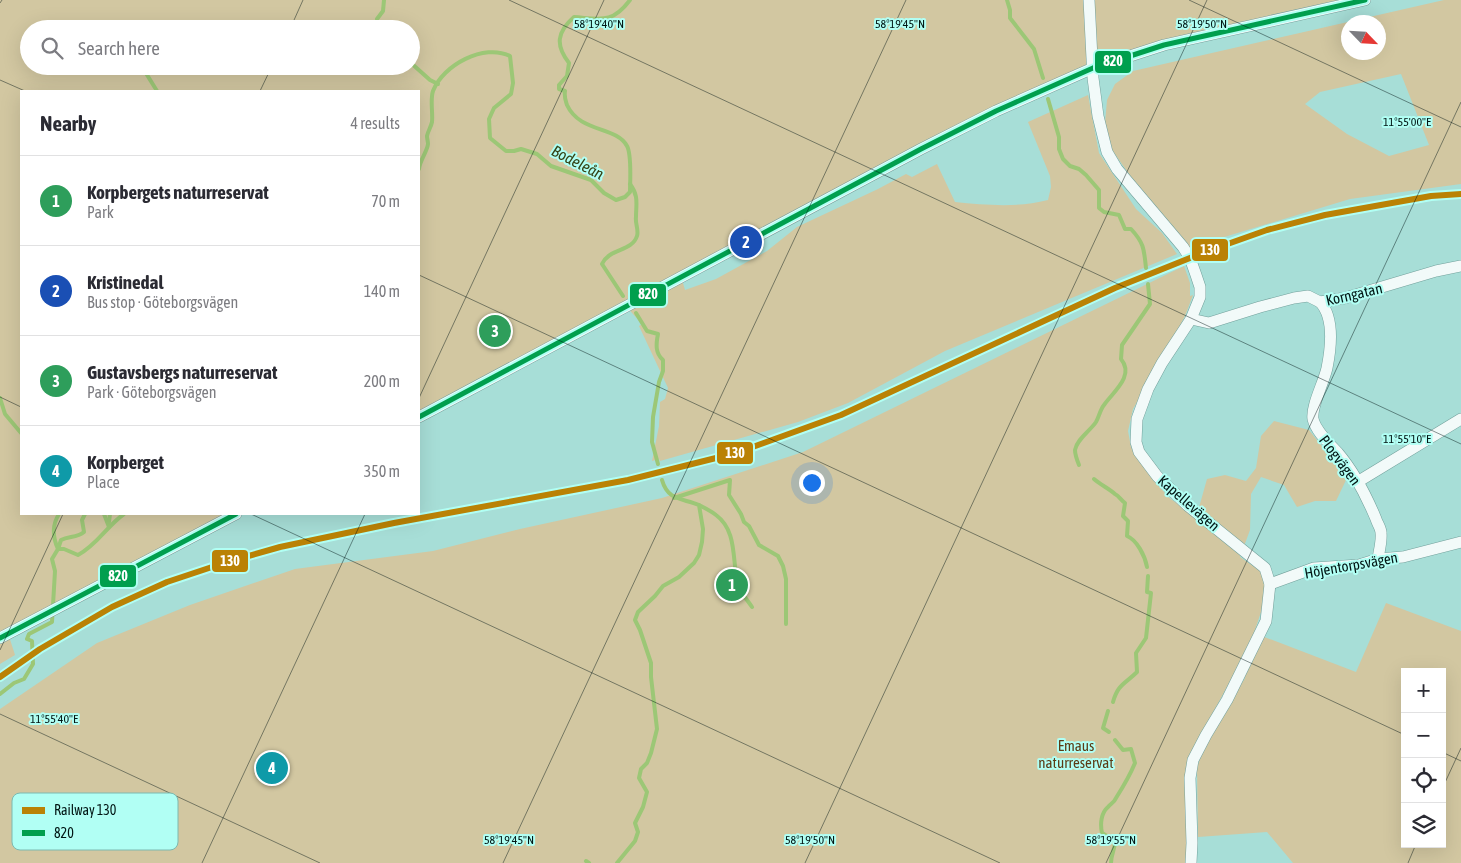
<!DOCTYPE html>
<meta charset="utf-8">
<style>
body{margin:0;font-family:"Asap Condensed",sans-serif;background:#f7f7f7;color:#2b2b33}
.controls{position:absolute;right:15px;bottom:15px;display:grid;overflow:hidden;border-radius:0px;box-shadow:0 5px 20px #0002}
.controls button{width:45px;height:45px;display:grid;place-items:center;padding:0;border:0;border-bottom:1px solid #e1e1e2;background:#fff;color:#2b2b33;font:25px sans-serif}
.compass{position:absolute;left:1341px;top:15px;width:45px;height:45px;border-radius:50%;background:#fff;box-shadow:0 5px 20px #0002;rotate:115deg}
.you{position:absolute;left:811px;top:482px;width:18px;height:18px;margin:-12px;border:4px solid #fff;border-radius:50%;background:#1a73e8;box-shadow:0 0 0 8px #1a73e833}
.badge{display:grid;place-items:center;width:32px;height:32px;border-radius:50%;background:#b45309;color:#fff;font-size:16px;font-weight:700}
.pin{position:absolute;translate:-50% -50%;border:2px solid #fff;box-shadow:0 1px 5px #0006}
.list{margin:0;padding:0;list-style:none}
h2{display:flex;justify-content:space-between;align-items:center;height:65px;margin:0;padding:0 20px;font-size:21px}
h2 small{font-size:16px;font-weight:400;color:#7c7c81}
.list li{display:grid;grid-template-columns:32px 1fr auto;gap:15px;align-items:center;box-sizing:border-box;height:90px;padding:0 20px;border-top:1px solid #e1e1e2}
.list b{display:block;font-size:19px;white-space:nowrap}
.list p{margin:0;font-size:16px;white-space:nowrap;color:#7c7c81}
.list em{font-size:16px;font-style:normal;color:#7c7c81}
.icon{flex:none;width:28px;height:28px;fill:none;stroke:currentColor;stroke-width:2;stroke-linecap:round;stroke-linejoin:round}
.map{position:relative;flex:none;width:1461px;height:863px;overflow:hidden}
.search{position:absolute;background:#fff;box-shadow:0 5px 20px #0002;left:20px;top:20px;width:400px;height:55px;display:flex;align-items:center;gap:12px;box-sizing:border-box;padding:0 18px;border-radius:28px;color:#7c7c81;font-size:19px}
.panel{position:absolute;background:#fff;box-shadow:0 5px 20px #0002;left:20px;top:90px;width:400px;height:425px;border-radius:0px}
.map>svg:first-child{display:block}
.green{fill:#d2c7a1;fill-rule:evenodd}
.lines{fill:none;stroke-linecap:round;stroke-linejoin:round}
.stream{stroke:#9cc776;stroke-width:4}
.minor-casing{stroke:#72a09b;stroke-width:12}
.minor{stroke:#f2faf9;stroke-width:11}
.bus-1-casing{stroke:#b1fff4;stroke-width:9}
.bus-1{stroke:#009f4e;stroke-width:5}
.rail-1-casing{stroke:#b1fff4;stroke-width:10}
.rail-1{stroke:#ba8205;stroke-width:6}
.ticks{fill:none;stroke:#011513;stroke-width:1;stroke-opacity:0.45}
.labels{text-anchor:middle;dominant-baseline:central;stroke-width:4;stroke-linejoin:round;paint-order:stroke}
.street-label{font-size:15px;fill:#011513;stroke:#b1fff4}
.park-label{font-size:15px;fill:#5c3a14;stroke:#b1fff4}
.water-label{font-size:16px;font-style:italic;fill:#344315;stroke:#b1fff4}
.key{fill:#b1fff4;stroke:#7cb9b0;stroke-width:1}
.key-label{font-size:14px;fill:#011513}
.ticks-label{font-size:12px;text-anchor:middle;fill:#011513;stroke:#b1fff4;stroke-width:4;stroke-linejoin:round;paint-order:stroke}
.line-badge{stroke:#b1fff4;stroke-width:2}
.badge-label{font-size:14px;text-anchor:middle;font-weight:bold;fill:#fff}
</style>
<div class="map">
<svg width="1461" height="863" viewBox="0 0 1461 863">
<rect width="100%" height="100%" fill="#a7ded7"/>
<g class="green">
<path d="M 0,0 L 1353,0 L 1117,57 L 680,273 L 685,290 L 716,279 L 767,251 L 797,227 L 878,189 L 906,174 L 912,177 L 937,164 L 955,202 C 986,205 1017,208 1048,200 L 1051,187 L 1050,176 L 1028,122 L 1088,95 L 1099,153 L 1136,209 L 1162,233 L 1177,254 L 945,351 L 848,403 L 798,422 L 660,461 L 659,459 L 652,461 L 659,426 L 660,402 L 665,399 L 668,388 L 639,326 L 642,324 L 623,303 L 419,411 L 419,91 L 21,91 L 21,514 L 226,514 L 7,630 L 15,655 L 0,664 ZM 29,29 L 411,29 L 411,66 L 29,66 Z"/>
<path d="M 1444,0 L 1461,0 L 1461,184 L 1350,199 L 1188,248 L 1131,177 L 1112,150 L 1105,123 L 1107,100 L 1115,84 L 1133,71 ZM 1348,22 L 1378,22 L 1378,52 L 1348,52 ZM 1401,74 L 1429,145 L 1389,156 L 1347,134 L 1305,104 L 1320,92 Z"/>
<path d="M 1184,266 L 1190,283 L 1190,296 L 1193,295 L 1185,316 L 1165,354 L 1133,409 L 1128,431 L 1131,447 L 1138,459 L 1168,497 L 1189,512 L 1198,511 L 1207,479 L 1225,475 L 1246,481 L 1256,468 L 1261,436 L 1274,421 L 1309,430 L 1347,478 L 1336,501 L 1315,501 L 1297,507 L 1284,485 L 1261,477 L 1251,494 L 1250,530 L 1240,557 L 1262,572 L 1266,597 L 1254,633 L 1356,672 L 1386,603 L 1461,631 L 1461,863 L 1293,863 L 1267,832 L 1198,837 L 1197,767 L 1207,740 L 1245,678 L 1239,665 L 1198,740 L 1187,863 L 0,863 L 0,709 L 97,643 L 190,605 L 295,569 L 433,551 L 520,529 L 662,498 L 803,452 ZM 1405,672 L 1442,672 L 1442,844 L 1405,844 Z"/>
</g>
<g class="lines">
<g class="stream">
<polyline points="1007,0 1010,10 1010,18 1034,49 1043,78"/>
<polyline points="377,19 383,11 384,0"/>
<polyline points="411,63 430,80 438,84"/>
<polyline points="144,70 157,91"/>
<path d="M 1048,99 L 1059,137 L 1059,149 L 1063,159 L 1070,166 L 1079,169 L 1086,175 L 1099,190 L 1099,208 L 1104,212 L 1119,215 L 1125,229 L 1131,229 C 1144,243 1144,249 1146,268"/>
<path d="M 419,169 C 420,160 427,152 428,144 C 428,141 427,139 427,136 C 428,131 431,127 432,122 C 433,112 430,100 433,91 C 443,65 484,43 510,56 L 513,83 L 511,94 L 494,108 L 489,119 L 490,138 L 506,151 L 514,151 L 521,149 L 537,154 L 551,166 L 591,180 L 604,193 L 616,200 L 625,197 L 630,192 C 630,181 632,155 627,146 C 616,126 580,133 567,105 C 565,99 564,97 565,91 L 559,89 L 559,85 L 567,76 L 569,63 C 555,45 557,32 574,17 C 601,19 612,24 630,0"/>
<path d="M 623,296 L 602,264 C 609,248 632,252 637,236 C 639,230 635,224 636,217 C 636,204 639,196 630,184"/>
<path d="M 636,313 L 647,331 L 658,334 C 656,344 655,353 663,360 L 663,371 L 659,382 L 653,417 L 652,442 L 658,464"/>
<polyline points="0,398 5,414 21,433"/>
<path d="M 1079,465 C 1077,460 1075,455 1075,450 C 1077,439 1090,431 1096,422 C 1099,417 1100,410 1104,405 C 1113,392 1135,376 1121,359 L 1122,345 L 1150,304 L 1148,284"/>
<path d="M 1094,479 C 1101,485 1108,488 1115,494 C 1119,496 1121,500 1125,503 L 1123,516 L 1128,521 L 1127,536 C 1137,540 1145,556 1147,567"/>
<polyline points="674,498 730,480 729,495 741,514 744,522 749,526 759,545 778,556 783,566 786,579 786,624"/>
<path d="M 699,505 C 705,508 711,511 716,515 C 739,532 731,564 739,588 C 742,594 748,601 752,607"/>
<polyline points="104,514 109,527"/>
<polyline points="109,522 110,514"/>
<path d="M 58,549 L 64,549 L 78,555 C 97,545 107,526 124,514"/>
<path d="M 58,549 C 53,538 52,525 59,514"/>
<path d="M 0,694 L 14,683 L 24,679 L 33,664 L 32,641 L 27,639 L 29,634 L 52,622 L 55,571 L 52,559 L 58,549 L 61,540 C 69,536 77,538 84,532 L 82,520 L 85,514"/>
<path d="M 1113,702 C 1118,684 1125,684 1137,672 L 1136,653 L 1146,638 L 1151,593 L 1147,592 L 1148,576"/>
<polyline points="1108,711 1103,728 1109,732"/>
<polyline points="586,861 589,863"/>
<path d="M 617,863 L 635,841 L 638,832 L 635,823 L 643,807 L 647,792 L 639,778 L 641,769 L 647,763 L 651,753 L 657,729 L 651,677 L 651,663 L 640,630 L 635,620 L 638,612 L 655,596 L 663,586 L 679,577 L 694,563 L 699,555 L 702,542 L 703,529 L 699,505 C 682,498 668,501 662,480"/>
<path d="M 1111,863 C 1111,854 1115,850 1115,841 L 1102,833 C 1100,824 1101,813 1108,807 C 1111,803 1114,803 1116,798 C 1123,787 1130,775 1135,763 L 1131,749 L 1123,750 L 1115,740"/>
</g>
<defs>
<g id="minor">
<polyline points="1089,0 1093,78 1098,116 1107,152 1117,169 1183,247 1190,258 1196,275 1200,287 1200,297 1191,319 1162,363 1148,389 1137,419 1136,442 1139,452 1157,476 1187,505 1265,568 1270,584 1266,621 1227,700 1206,735 1193,760 1190,778 1192,843 1191,863"/>
<path d="M 1320,302 C 1335,318 1331,348 1327,368 C 1324,382 1311,406 1313,419 C 1316,432 1330,444 1338,453 C 1355,473 1366,495 1376,519 C 1377,523 1381,528 1381,533 C 1382,541 1379,551 1378,559"/>
<polyline points="1191,319 1209,323 1260,307 1294,298 1308,296 1320,302 1345,298 1436,271 1461,266"/>
<polyline points="419,417 921,149 996,111 1093,68 1164,45 1365,0"/>
<polyline points="1359,481 1461,419"/>
<polyline points="1270,584 1314,568 1359,565 1378,559 1403,557 1461,542"/>
<polyline points="0,638 236,514"/>
</g>
</defs>
<use href="#minor" class="minor-casing"/>
<use href="#minor" class="minor"/>
<defs>
<g id="bus-1">
<polyline points="419,417 921,149 996,111 1093,68 1164,45 1365,0"/>
<polyline points="0,638 236,514"/>
</g>
</defs>
<use href="#bus-1" class="bus-1-casing"/>
<use href="#bus-1" class="bus-1"/>
<defs>
<polyline id="rail-1" points="0,677 40,649 112,607 167,582 224,563 280,547 394,523 628,480 736,453 841,415 1115,288 1205,252 1267,230 1325,215 1431,196 1461,194"/>
</defs>
<use href="#rail-1" class="rail-1-casing"/>
<use href="#rail-1" class="rail-1"/>
</g>
<path class="ticks" d="M 509,0 L 1461,444M 1189,0 L 1461,127M 0,3 L 2,0M 290,29 L 303,0M 0,80 L 25,91M 260,91 L 272,66M 419,275 L 1405,735M 0,397 L 21,407M 419,398 L 604,0M 251,514 L 1000,863M 0,650 L 63,514M 0,714 L 320,863M 1442,752 L 1461,761M 1442,789 L 1461,748M 202,863 L 365,514M 503,863 L 906,0M 805,863 L 1207,0M 1106,863 L 1461,102M 1408,863 L 1416,844"/>
<g class="labels">
<g class="street-label">
<text transform="translate(1354 294) rotate(-13)">Korngatan</text>
<text transform="translate(1340 460) rotate(53)">Plogvägen</text>
<text transform="translate(1189 503) rotate(41)">Kapellevägen</text>
<text transform="translate(1351 565) rotate(-10)">Höjentorpsvägen</text>
</g>
<g class="park-label">
<text x="1076" y="745">Emaus<tspan x="1076" dy="17">naturreservat</tspan></text>
</g>
<g class="water-label">
<text transform="translate(578 162) rotate(27)">Bodeleån</text>
</g>
</g>
<rect x="12" y="793" width="166" height="57" rx="8" class="key"/>
<rect x="22" y="807" width="23" height="7" fill="#ba8205"/>
<rect x="22" y="830" width="23" height="6" fill="#009f4e"/>
<g class="key-label">
<text x="54" y="815">Railway 130</text>
<text x="54" y="838">820</text>
</g>
<g class="ticks-label">
<text x="599" y="28">58°19'40"N</text>
<text x="900" y="28">58°19'45"N</text>
<text x="1202" y="28">58°19'50"N</text>
<text x="1407" y="126">11°55'00"E</text>
<text x="1407" y="443">11°55'10"E</text>
<text x="54" y="723">11°55'40"E</text>
<text x="509" y="844">58°19'45"N</text>
<text x="810" y="844">58°19'50"N</text>
<text x="1111" y="844">58°19'55"N</text>
</g>
<g class="line-badge">
<rect x="1094" y="50" width="38" height="24" rx="5" fill="#009f4e"/>
<rect x="1191" y="238" width="38" height="24" rx="5" fill="#ba8205"/>
<rect x="629" y="283" width="38" height="24" rx="5" fill="#009f4e"/>
<rect x="716" y="441" width="38" height="24" rx="5" fill="#ba8205"/>
<rect x="211" y="549" width="38" height="24" rx="5" fill="#ba8205"/>
<rect x="99" y="564" width="38" height="24" rx="5" fill="#009f4e"/>
</g>
<g class="badge-label">
<text x="1113" y="66">820</text>
<text x="1210" y="255">130</text>
<text x="648" y="299">820</text>
<text x="735" y="458">130</text>
<text x="230" y="566">130</text>
<text x="118" y="581">820</text>
</g>
</svg>
<div class="controls">
<button>+</button>
<button>−</button>
<button><svg class="icon" aria-label="locate" viewBox="0 0 24 24"><circle cx="12" cy="12" r="6"/><path d="M12 2v4M12 18v4M2 12h4M18 12h4"/></svg></button>
<button><svg class="icon" aria-label="layers" viewBox="0 0 24 24"><path d="M12 4l9 5-9 5-9-5zM3 14l9 5 9-5"/></svg></button>
</div>
<svg class="compass" viewBox="-18 -18 36 36"><path d="M0-13l5 13h-10z" fill="#e53935"/><path d="M0 13l5-13h-10z" fill="#7c7c81"/></svg>
<div class="you"></div>
<div class="pin badge" style="left:732px;top:585px;background:#2e9e5b">1</div>
<div class="pin badge" style="left:746px;top:242px;background:#1a4fb4">2</div>
<div class="pin badge" style="left:495px;top:331px;background:#2e9e5b">3</div>
<div class="pin badge" style="left:272px;top:768px;background:#0f9aa8">4</div>
<div class="search"><svg class="icon" aria-label="search" viewBox="0 0 24 24"><circle cx="10" cy="10" r="6"/><path d="M15 15l6 6"/></svg>Search here</div>
<section class="panel">
<h2>Nearby<small>4 results</small></h2>
<ul class="list">
<li><span class="badge" style="background:#2e9e5b">1</span><div><b>Korpbergets naturreservat</b><p>Park</p></div><em>70 m</em></li>
<li><span class="badge" style="background:#1a4fb4">2</span><div><b>Kristinedal</b><p>Bus stop · Göteborgsvägen</p></div><em>140 m</em></li>
<li><span class="badge" style="background:#2e9e5b">3</span><div><b>Gustavsbergs naturreservat</b><p>Park · Göteborgsvägen</p></div><em>200 m</em></li>
<li><span class="badge" style="background:#0f9aa8">4</span><div><b>Korpberget</b><p>Place</p></div><em>350 m</em></li>
</ul>
</section>
</div>
